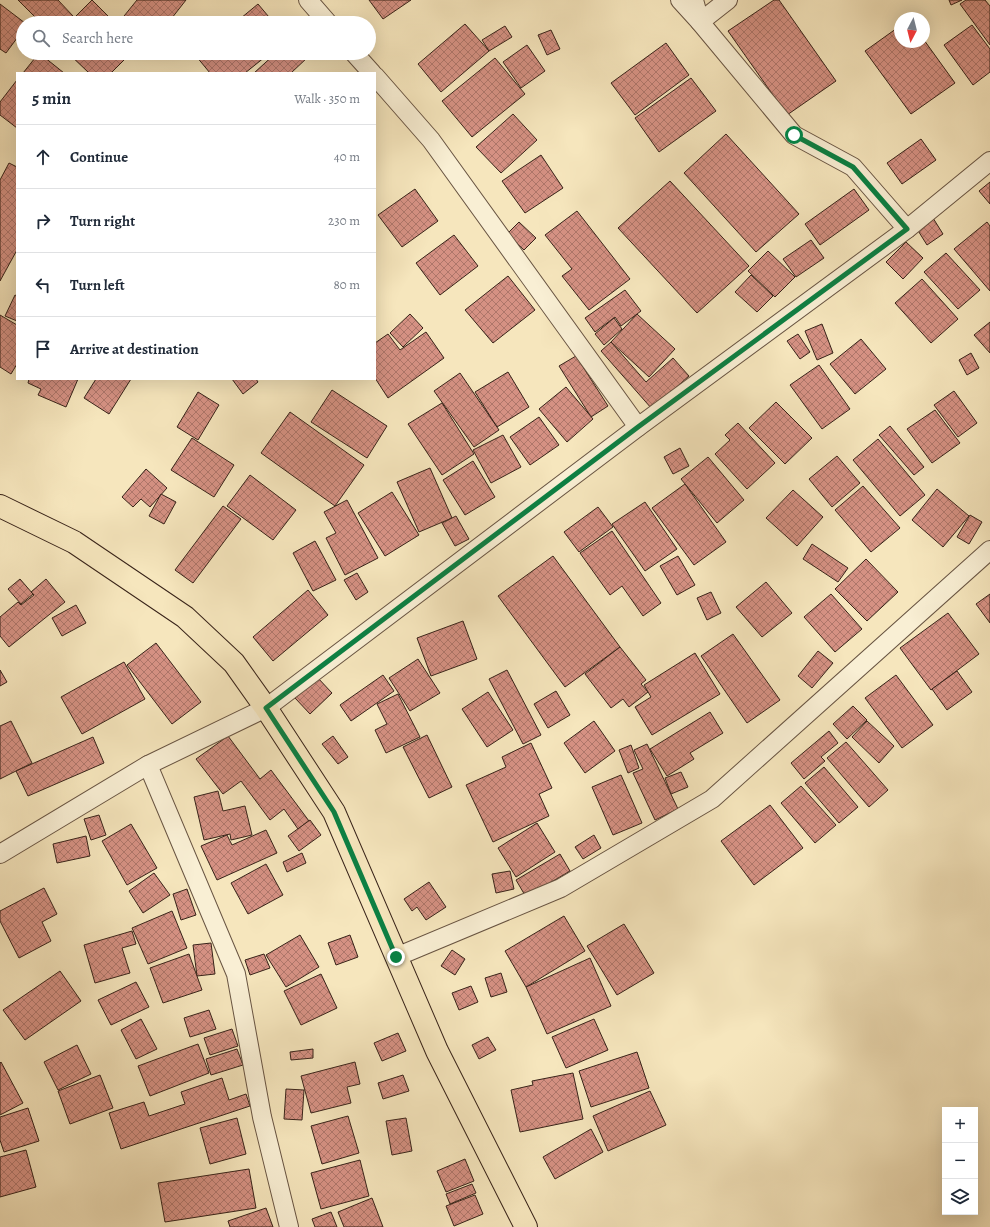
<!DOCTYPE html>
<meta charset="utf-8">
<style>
body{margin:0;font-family:Alegreya,serif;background:#f2f2f3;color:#1f2937}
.controls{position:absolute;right:12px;bottom:12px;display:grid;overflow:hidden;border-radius:0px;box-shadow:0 4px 16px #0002}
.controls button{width:36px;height:36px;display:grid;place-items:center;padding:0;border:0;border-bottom:1px solid #e0e1e3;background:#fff;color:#1f2937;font:20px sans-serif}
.compass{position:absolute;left:894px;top:12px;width:36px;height:36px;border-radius:50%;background:#fff;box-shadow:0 4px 16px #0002;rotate:187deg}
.stop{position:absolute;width:12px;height:12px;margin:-9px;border:3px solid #0b8043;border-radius:50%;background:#fff}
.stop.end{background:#0b8043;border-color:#fff;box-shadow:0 1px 4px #0008}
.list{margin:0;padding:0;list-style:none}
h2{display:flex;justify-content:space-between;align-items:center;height:52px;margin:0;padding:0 16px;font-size:17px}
h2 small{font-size:13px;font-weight:400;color:#747a83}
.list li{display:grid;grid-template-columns:26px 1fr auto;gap:12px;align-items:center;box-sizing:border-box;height:64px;padding:0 16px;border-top:1px solid #e0e1e3}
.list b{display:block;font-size:15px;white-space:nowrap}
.list em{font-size:13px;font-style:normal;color:#747a83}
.icon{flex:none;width:22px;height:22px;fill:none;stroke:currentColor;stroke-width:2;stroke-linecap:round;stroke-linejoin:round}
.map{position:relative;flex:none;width:990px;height:1227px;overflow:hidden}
.search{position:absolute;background:#fff;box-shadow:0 4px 16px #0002;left:16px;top:16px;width:360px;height:44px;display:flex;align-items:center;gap:10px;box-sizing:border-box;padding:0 14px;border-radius:22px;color:#747a83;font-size:15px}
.panel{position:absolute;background:#fff;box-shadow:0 4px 16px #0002;left:16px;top:72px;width:360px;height:308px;border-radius:0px}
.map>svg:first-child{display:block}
.building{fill:url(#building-cross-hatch);stroke:#382319}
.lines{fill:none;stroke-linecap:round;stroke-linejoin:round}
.minor-casing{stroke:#685442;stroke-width:20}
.primary-casing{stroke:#382319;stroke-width:24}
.minor{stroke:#f9efd4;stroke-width:18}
.primary{stroke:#f6e6bd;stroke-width:22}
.route{stroke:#0b8043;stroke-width:5}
</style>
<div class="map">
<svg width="990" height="1227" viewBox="0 0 990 1227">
<defs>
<pattern id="building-cross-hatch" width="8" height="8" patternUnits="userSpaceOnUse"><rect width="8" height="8" fill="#d59183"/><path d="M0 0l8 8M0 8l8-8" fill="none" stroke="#ae766a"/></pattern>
</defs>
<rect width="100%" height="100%" fill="#f6e6bd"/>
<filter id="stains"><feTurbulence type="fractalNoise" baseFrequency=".005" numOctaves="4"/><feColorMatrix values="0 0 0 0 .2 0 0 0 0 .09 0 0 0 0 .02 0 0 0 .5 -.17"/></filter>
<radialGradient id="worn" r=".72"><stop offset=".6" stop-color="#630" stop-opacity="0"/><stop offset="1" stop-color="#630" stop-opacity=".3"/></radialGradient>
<g class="building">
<polygon points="18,0 58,0 73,16 66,23 41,23"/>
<polygon points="92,0 115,23 79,23 74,18"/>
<polygon points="137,0 186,0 168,23 123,23 120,21"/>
<polygon points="369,0 411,0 383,19"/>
<polygon points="774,0 779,0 836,81 787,115 728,31"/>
<polygon points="949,0 962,0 951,5"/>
<polygon points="966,0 985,0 990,6 990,45 960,4"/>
<polygon points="0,4 25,23 23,23 23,30 6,53 0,49"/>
<polygon points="258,4 274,23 235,23"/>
<polygon points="465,24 489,51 441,92 418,64"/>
<polygon points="972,25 990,49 990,72 973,85 944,45"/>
<polygon points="505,26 512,37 489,51 482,40"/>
<polygon points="900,26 900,42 924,42 924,40 955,83 911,114 865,51"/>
<polygon points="551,30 560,49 547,55 538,35"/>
<polygon points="666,43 689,75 635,115 611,83"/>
<polygon points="527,45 545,71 521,88 503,62"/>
<polygon points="39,53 64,73 23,73"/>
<polygon points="68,53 123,53 127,57 111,73 89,73"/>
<polygon points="199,53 270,53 245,73 210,73 196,56"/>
<polygon points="276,53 304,53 308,57 291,73 254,73"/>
<polygon points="495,58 525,94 472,137 442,101"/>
<polygon points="691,78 716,111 659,152 635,118"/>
<polygon points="17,80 17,128 0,115 0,102"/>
<polygon points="513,114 537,140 501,173 476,147"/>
<polygon points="726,134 799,214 756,252 684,173"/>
<polygon points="921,139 936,160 902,184 887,163"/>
<polygon points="541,155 563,188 525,213 502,181"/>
<polygon points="9,163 17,167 17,250 0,281 0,180"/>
<polygon points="670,181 749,266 697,313 618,228"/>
<polygon points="990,182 990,204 979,191"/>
<polygon points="415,189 438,221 402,247 378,215"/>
<polygon points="854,189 869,210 820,245 805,224"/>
<polygon points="577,211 630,279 589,310 562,276 572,269 545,235"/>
<polygon points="933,218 943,234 927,245 917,229"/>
<polygon points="519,222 536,238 524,250 507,234"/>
<polygon points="987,222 990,226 990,291 954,249"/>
<polygon points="454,235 478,266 440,295 416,263"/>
<polygon points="811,240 824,258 796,277 783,259"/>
<polygon points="906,242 923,258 903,279 886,262"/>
<polygon points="768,251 795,277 775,297 748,271"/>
<polygon points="946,253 980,290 958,309 924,272"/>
<polygon points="751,275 773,296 757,312 735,292"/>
<polygon points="508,276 535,310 493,343 465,310"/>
<polygon points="922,279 958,319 931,343 895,303"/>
<polygon points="625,290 641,311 621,326 615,317 595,332 585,318"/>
<polygon points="15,295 17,296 17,321 5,316"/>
<polygon points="410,314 423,328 403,347 390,333"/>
<polygon points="637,314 675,349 649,377 611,342"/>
<polygon points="0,315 17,325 17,364 11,374 0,367"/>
<polygon points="614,318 622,329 604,345 595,334"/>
<polygon points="990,322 990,353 974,335"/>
<polygon points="822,324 833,353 817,360 805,331"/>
<polygon points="426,332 444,358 388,398 375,378 375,343 388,334 400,350"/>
<polygon points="798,334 810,352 800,359 787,341"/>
<polygon points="861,339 886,369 855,394 830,364"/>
<polygon points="611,342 646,382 673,358 689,376 652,409 601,351"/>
<polygon points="971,353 979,368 967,375 959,360"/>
<polygon points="576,356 608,406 591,417 559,366"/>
<polygon points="819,365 850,409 822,429 790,385"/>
<polygon points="508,372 529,407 497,427 475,392"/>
<polygon points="460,373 499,430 474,447 434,391"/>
<polygon points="29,379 78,379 66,407 38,395 41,389 28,383"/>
<polygon points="96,379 131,379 109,414 84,398"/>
<polygon points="232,379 256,379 258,382 243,394"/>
<polygon points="566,387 593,419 567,442 539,409"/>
<polygon points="332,390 387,426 367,458 311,422"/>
<polygon points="954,391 977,423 958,437 934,405"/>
<polygon points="198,392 219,405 198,440 177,427"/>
<polygon points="776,402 812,438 785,464 749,428"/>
<polygon points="442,403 474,454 442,475 408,424"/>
<polygon points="935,410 960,443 932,463 907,429"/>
<polygon points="290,412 364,465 335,506 261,453"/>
<polygon points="539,417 559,445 530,465 510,437"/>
<polygon points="738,423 775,463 747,489 715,454 730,440 725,435"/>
<polygon points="890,426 924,467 914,475 879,435"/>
<polygon points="503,435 521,467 491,483 473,450"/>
<polygon points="192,438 234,465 214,497 171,470"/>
<polygon points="878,439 925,495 900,516 853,460"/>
<polygon points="680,448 689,466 673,474 664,457"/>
<polygon points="837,456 860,483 832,507 809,479"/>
<polygon points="708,457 744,500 717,523 681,479"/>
<polygon points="473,461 495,497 465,515 443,480"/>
<polygon points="430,468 452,518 419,532 397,482"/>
<polygon points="146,469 167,488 150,507 141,499 133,507 122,497"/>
<polygon points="250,475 296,510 273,540 227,506"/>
<polygon points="685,484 726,542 694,565 652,508"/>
<polygon points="863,486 900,528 871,552 835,510"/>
<polygon points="937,489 969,516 943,547 912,520"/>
<polygon points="793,490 823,517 797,546 766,518"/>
<polygon points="392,492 419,535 385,556 358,513"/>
<polygon points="161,494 176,502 164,524 149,516"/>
<polygon points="347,500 378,558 345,575 326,538 336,533 324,512"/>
<polygon points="645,502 677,549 645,571 612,524"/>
<polygon points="223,506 241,519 193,583 175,570"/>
<polygon points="598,507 613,527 579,552 564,532"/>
<polygon points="970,515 982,522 969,544 957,537"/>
<polygon points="456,516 469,539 455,546 442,523"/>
<polygon points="612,531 661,603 643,616 622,586 610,595 580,553"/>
<polygon points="315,541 336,580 313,591 293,553"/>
<polygon points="812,544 848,568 838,582 803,559"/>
<polygon points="553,556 620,647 565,687 498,596"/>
<polygon points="678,556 695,585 677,595 660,566"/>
<polygon points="866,559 898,592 867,621 835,589"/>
<polygon points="357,573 368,592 356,600 344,580"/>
<polygon points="20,579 33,594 21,604 8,589"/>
<polygon points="46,579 65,602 9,647 0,636 0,617 18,602 21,605 34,595 31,592"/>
<polygon points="766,582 792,613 762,637 736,607"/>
<polygon points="308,590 328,615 273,661 253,637"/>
<polygon points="711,592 721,613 707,620 697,598"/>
<polygon points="831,594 862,629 835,652 804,617"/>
<polygon points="990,594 990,623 976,604"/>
<polygon points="76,605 86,623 62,636 52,618"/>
<polygon points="948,613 979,654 931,690 900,648"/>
<polygon points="463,621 477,659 431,676 417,638"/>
<polygon points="733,634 780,700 747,723 701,656"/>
<polygon points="156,643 201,702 172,724 127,665"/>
<polygon points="620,647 646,680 641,684 648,692 629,707 623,699 611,708 585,674"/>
<polygon points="818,651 833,663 812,688 798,676"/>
<polygon points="695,653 720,694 652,735 635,707 651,697 644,685"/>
<polygon points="418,659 440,693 410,711 389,678"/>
<polygon points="124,662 145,699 82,734 61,697"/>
<polygon points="0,670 7,682 0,686"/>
<polygon points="507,670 541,735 523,744 489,679"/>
<polygon points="957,671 972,692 947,710 932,689"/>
<polygon points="383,675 394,691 351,721 340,705"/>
<polygon points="896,675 933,725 902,748 865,698"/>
<polygon points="317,677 332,693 310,714 295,698"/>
<polygon points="556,691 570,715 548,728 534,704"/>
<polygon points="488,692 513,730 487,747 462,709"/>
<polygon points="398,694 420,737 386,753 375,730 387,724 377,704"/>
<polygon points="853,706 867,720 847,739 833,724"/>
<polygon points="710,712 723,733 690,753 694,759 667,776 650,749"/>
<polygon points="11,721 32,763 0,779 0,726"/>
<polygon points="594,721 615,751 585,773 564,743"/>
<polygon points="867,721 894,746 879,763 852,737"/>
<polygon points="829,731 838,743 821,757 825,761 804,779 791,763"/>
<polygon points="427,735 452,787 429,798 403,747"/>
<polygon points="228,736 260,779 271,770 309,821 298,829 284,809 270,820 241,781 223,794 196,759"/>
<polygon points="333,736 348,757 338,764 322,744"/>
<polygon points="93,737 104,763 28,796 16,771"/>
<polygon points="846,742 888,790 869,807 827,758"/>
<polygon points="531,743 552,788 539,794 549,816 493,842 466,785 506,767 502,757"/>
<polygon points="647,744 678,809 655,820 633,773 643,769 634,750"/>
<polygon points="631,745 639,768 628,773 619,750"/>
<polygon points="824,767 858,807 839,823 805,783"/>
<polygon points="681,772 688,787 671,794 665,778"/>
<polygon points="621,775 642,823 613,835 592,787"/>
<polygon points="801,786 836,825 815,843 781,803"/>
<polygon points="218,791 223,811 245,806 252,835 231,840 230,834 204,840 194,797"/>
<polygon points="770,805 803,848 754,885 721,841"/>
<polygon points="99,815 106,835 91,840 84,819"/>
<polygon points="310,820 321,835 299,851 288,836"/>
<polygon points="537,823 555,852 516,877 498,848"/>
<polygon points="131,824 157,868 127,885 102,841"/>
<polygon points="266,830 277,853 217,880 201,846 227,835 232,845"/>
<polygon points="594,835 601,848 583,859 575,847"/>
<polygon points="86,836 90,856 57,863 53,844"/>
<polygon points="302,853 306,863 287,872 283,862"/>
<polygon points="560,854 570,871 526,897 516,880"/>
<polygon points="266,864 283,895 248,914 231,883"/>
<polygon points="510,871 514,889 496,893 492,874"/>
<polygon points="154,873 170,895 143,913 129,891"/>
<polygon points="429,882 446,907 426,920 417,907 412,911 404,899"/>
<polygon points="44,888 57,914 42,922 51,941 19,958 0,921 0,911"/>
<polygon points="187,889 196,915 181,920 173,894"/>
<polygon points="172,911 187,948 148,964 132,928"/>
<polygon points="564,916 585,951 526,987 505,951"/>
<polygon points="624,924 654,973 617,995 587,946"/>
<polygon points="132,931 136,944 122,948 130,973 95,983 84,945"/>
<polygon points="300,935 319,967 286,987 266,955"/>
<polygon points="350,935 358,957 336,965 328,943"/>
<polygon points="211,943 215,974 197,976 193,945"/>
<polygon points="452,950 465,959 455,975 441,966"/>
<polygon points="189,954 202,990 163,1003 150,968"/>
<polygon points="264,954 270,968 250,975 245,960"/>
<polygon points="590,958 611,1006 547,1034 526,987"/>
<polygon points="60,971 81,1001 25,1040 3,1010"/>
<polygon points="501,973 507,992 491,997 485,978"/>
<polygon points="321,974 337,1008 301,1025 284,991"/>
<polygon points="136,982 149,1007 111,1025 98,1000"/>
<polygon points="471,986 478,1002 459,1010 452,993"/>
<polygon points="209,1010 216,1029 190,1037 184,1018"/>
<polygon points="141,1019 157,1049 136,1059 121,1030"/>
<polygon points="594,1019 608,1050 566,1068 552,1037"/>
<polygon points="232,1029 238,1046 210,1055 204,1038"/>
<polygon points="398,1033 406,1051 382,1061 374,1043"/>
<polygon points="488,1037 496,1050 479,1059 472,1045"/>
<polygon points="198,1044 209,1073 150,1096 138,1066"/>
<polygon points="77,1045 91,1074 58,1090 44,1062"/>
<polygon points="237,1049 243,1065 211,1075 206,1059"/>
<polygon points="313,1049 313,1058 291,1060 290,1052"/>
<polygon points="637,1052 649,1088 591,1107 579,1071"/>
<polygon points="1,1062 23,1103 0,1115 0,1063"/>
<polygon points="355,1062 360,1084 347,1087 351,1103 311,1113 301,1076"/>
<polygon points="573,1073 583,1119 520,1132 511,1090 533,1085 532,1081"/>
<polygon points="100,1075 113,1108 70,1124 58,1091"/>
<polygon points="403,1075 409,1091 383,1099 378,1083"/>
<polygon points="222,1078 229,1100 246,1094 250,1106 121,1149 109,1113 144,1102 149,1116 185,1104 181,1092"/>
<polygon points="286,1089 304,1090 302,1120 284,1119"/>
<polygon points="650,1091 666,1125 608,1151 593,1116"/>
<polygon points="28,1108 39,1141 4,1152 0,1140 0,1117"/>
<polygon points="348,1116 359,1153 322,1164 311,1126"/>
<polygon points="237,1118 246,1154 210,1164 200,1128"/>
<polygon points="406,1118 412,1151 392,1155 386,1121"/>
<polygon points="591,1129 603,1152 555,1179 543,1157"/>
<polygon points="26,1150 36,1187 0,1197 0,1157"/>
<polygon points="465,1159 474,1181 446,1192 437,1171"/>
<polygon points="360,1160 369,1196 321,1209 311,1173"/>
<polygon points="249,1169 256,1208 165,1222 158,1183"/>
<polygon points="472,1184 476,1193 450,1204 446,1194"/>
<polygon points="475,1195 483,1214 454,1226 446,1206"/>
<polygon points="372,1198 383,1227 344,1227 338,1212"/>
<polygon points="266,1208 273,1227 230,1227 228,1221"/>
<polygon points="331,1212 337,1227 315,1227 312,1219"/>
</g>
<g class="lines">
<defs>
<g id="minor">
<polyline points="308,0 328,23"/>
<polyline points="680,0 700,22 728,0"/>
<polyline points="694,0 700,22 794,135 853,167 907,229"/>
<polyline points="354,53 372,73"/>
<polyline points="375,76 431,140 638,427"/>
<polyline points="148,765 236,974 262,1117 289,1227"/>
<polyline points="0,854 148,765 266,708 638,427 907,229 990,161"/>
<polyline points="396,957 561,888 712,799 990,550"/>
</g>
<polyline id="primary" points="0,506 74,542 185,617 234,663 266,708 334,812 437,1051 526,1227"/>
</defs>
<use href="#minor" class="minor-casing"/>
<use href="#primary" class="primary-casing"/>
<use href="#minor" class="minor"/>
<use href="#primary" class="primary"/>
</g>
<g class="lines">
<polyline class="route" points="396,957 334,812 266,708 638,427 907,229 853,167 794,135"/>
</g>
<rect width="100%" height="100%" filter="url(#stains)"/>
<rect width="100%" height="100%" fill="url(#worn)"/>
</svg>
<div class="controls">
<button>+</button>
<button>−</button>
<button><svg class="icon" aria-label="layers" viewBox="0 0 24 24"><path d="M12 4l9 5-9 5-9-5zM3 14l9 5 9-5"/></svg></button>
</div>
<svg class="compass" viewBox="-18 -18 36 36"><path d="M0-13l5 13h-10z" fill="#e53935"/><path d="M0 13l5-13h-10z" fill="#747a83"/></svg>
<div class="stop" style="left:794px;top:135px"></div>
<div class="stop end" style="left:396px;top:957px"></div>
<div class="search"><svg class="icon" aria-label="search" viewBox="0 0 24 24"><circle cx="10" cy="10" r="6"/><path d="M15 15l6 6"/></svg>Search here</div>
<section class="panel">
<h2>5 min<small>Walk · 350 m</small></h2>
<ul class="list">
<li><svg class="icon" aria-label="ahead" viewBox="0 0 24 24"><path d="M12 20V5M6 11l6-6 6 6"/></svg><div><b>Continue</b></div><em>40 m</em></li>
<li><svg class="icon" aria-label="right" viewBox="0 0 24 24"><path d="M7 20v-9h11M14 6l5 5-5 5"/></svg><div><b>Turn right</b></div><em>230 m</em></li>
<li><svg class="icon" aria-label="left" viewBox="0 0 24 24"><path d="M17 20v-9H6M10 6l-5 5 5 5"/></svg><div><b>Turn left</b></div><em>80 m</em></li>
<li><svg class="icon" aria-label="arrive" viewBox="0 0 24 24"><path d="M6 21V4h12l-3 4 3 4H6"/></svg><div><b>Arrive at destination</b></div></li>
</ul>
</section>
</div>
